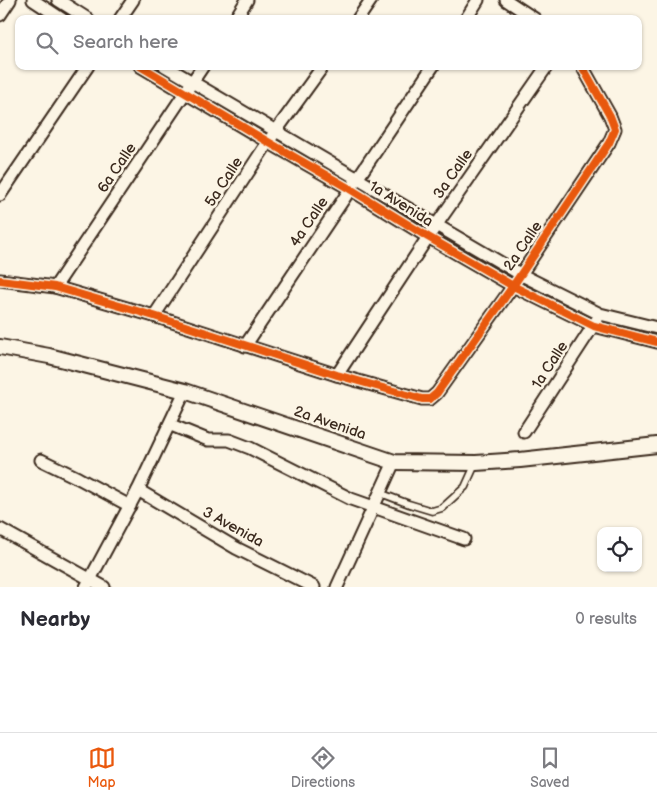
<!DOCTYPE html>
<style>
body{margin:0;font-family:"Balsamiq Sans",sans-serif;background:#f2f2f3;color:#2b2b33}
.controls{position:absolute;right:15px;bottom:15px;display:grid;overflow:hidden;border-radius:10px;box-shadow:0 1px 4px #0004}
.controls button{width:45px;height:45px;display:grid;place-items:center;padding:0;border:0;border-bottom:1px solid #e1e1e2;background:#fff;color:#2b2b33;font:25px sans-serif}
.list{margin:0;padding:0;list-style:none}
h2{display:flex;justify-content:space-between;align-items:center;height:65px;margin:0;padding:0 20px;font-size:21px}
h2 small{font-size:16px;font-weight:400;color:#7c7c81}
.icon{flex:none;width:28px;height:28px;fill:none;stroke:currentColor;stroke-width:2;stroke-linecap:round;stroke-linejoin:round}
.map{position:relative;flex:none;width:657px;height:587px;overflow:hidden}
.search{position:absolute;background:#fff;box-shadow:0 1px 4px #0004;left:15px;right:15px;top:15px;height:55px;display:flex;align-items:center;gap:12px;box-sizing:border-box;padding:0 18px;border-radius:10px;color:#7c7c81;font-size:19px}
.sheet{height:145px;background:#fff}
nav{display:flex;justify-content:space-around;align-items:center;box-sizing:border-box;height:70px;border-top:1px solid #e1e1e2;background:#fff;font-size:14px;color:#7c7c81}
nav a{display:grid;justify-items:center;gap:2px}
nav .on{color:#ea580c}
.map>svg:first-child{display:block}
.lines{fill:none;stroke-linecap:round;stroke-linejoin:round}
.service-casing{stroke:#3b2a1e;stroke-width:9}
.minor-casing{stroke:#3b2a1e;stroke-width:15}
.tertiary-casing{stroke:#3b2a1e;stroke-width:18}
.service{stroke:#fcf5e5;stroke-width:5.5}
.minor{stroke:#fcf5e5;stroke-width:11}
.tertiary{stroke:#fcf5e5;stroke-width:14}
.cycleway-casing{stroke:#fcf5e5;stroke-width:11}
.cycleway{stroke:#e8590c;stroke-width:8}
.labels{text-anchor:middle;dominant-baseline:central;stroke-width:5;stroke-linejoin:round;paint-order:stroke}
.street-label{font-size:15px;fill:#3b2a1e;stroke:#fcf5e5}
</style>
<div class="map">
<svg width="657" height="587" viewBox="0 0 657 587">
<rect width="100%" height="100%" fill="#fcf5e5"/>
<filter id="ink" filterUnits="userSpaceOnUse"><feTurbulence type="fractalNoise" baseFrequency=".02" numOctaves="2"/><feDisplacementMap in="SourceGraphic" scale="10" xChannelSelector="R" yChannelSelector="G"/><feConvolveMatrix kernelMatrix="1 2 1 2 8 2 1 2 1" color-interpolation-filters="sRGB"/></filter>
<g filter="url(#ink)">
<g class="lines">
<defs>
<polyline id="service" points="380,493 409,504 432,511 442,508 465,487 475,465"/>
<g id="minor">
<polyline points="33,0 62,19"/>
<polyline points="58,0 88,19"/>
<polyline points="506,0 535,19"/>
<polyline points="0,15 10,0"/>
<polyline points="120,19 133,0"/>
<polyline points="235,19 247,0"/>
<polyline points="358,19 371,0"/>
<polyline points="466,19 478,0"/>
<polyline points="140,66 268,142 350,189 428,237 513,286 594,326 657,342"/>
<polyline points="165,66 520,274 600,314 657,328"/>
<polyline points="0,195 88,66"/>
<polyline points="0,280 55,287 154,316 337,375 422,399 430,399 437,393 513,286 609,143 615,129 610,116 582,66"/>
<polyline points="55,287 203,66"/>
<polyline points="154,316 268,142 323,66"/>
<polyline points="245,346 433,66"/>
<polyline points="337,375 428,237 547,66"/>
<polyline points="171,425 208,440 229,440 250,448 351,499 464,539"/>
<polyline points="524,432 597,320"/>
<polyline points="41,460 78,478 130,506"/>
<polyline points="138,490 236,548 314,587"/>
<polyline points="0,529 104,587"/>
<polyline points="86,587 138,490 185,391"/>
<polyline points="337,587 394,462"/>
</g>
<polyline id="tertiary" points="0,347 49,356 185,391 394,462 476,463 520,460 657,445"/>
</defs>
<use href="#service" class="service-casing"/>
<use href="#minor" class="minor-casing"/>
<use href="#tertiary" class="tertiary-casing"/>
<use href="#service" class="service"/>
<use href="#minor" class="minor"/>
<use href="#tertiary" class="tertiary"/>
<defs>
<g id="cycleway">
<polyline points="140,66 268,142 350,189 428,237 513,286 594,326 657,342"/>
<polyline points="0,280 55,287 154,316 337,375 422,399 430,399 437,393 513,286 609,143 615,129 610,116 582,66"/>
</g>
</defs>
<use href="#cycleway" class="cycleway-casing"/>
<use href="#cycleway" class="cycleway"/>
</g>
</g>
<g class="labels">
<g class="street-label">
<text transform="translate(117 168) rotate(-56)">6a Calle</text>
<text transform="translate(453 174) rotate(-55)">3a Calle</text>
<text transform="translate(224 182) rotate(-57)">5a Calle</text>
<text transform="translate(401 204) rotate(32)">1a Avenida</text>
<text transform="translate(309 222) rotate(-56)">4a Calle</text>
<text transform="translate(523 246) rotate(-56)">2a Calle</text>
<text transform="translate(550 365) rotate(-57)">1a Calle</text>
<text transform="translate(330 423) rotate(19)">2a Avenida</text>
<text transform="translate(233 527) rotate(29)">3 Avenida</text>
</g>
</g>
</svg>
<div class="controls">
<button><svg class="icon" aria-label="locate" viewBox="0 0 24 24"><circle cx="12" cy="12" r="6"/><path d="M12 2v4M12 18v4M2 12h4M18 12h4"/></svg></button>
</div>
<div class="search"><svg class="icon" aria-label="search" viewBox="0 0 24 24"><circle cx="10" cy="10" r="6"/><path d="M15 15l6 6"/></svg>Search here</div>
</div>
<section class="sheet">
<h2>Nearby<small>0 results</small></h2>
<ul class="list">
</ul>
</section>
<nav>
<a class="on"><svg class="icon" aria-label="map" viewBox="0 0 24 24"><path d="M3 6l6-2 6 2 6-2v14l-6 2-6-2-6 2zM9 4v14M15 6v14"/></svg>Map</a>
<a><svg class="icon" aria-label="directions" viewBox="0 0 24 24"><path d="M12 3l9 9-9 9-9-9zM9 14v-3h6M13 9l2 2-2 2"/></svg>Directions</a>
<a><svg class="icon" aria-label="saved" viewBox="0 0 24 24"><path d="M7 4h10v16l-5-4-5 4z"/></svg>Saved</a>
</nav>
